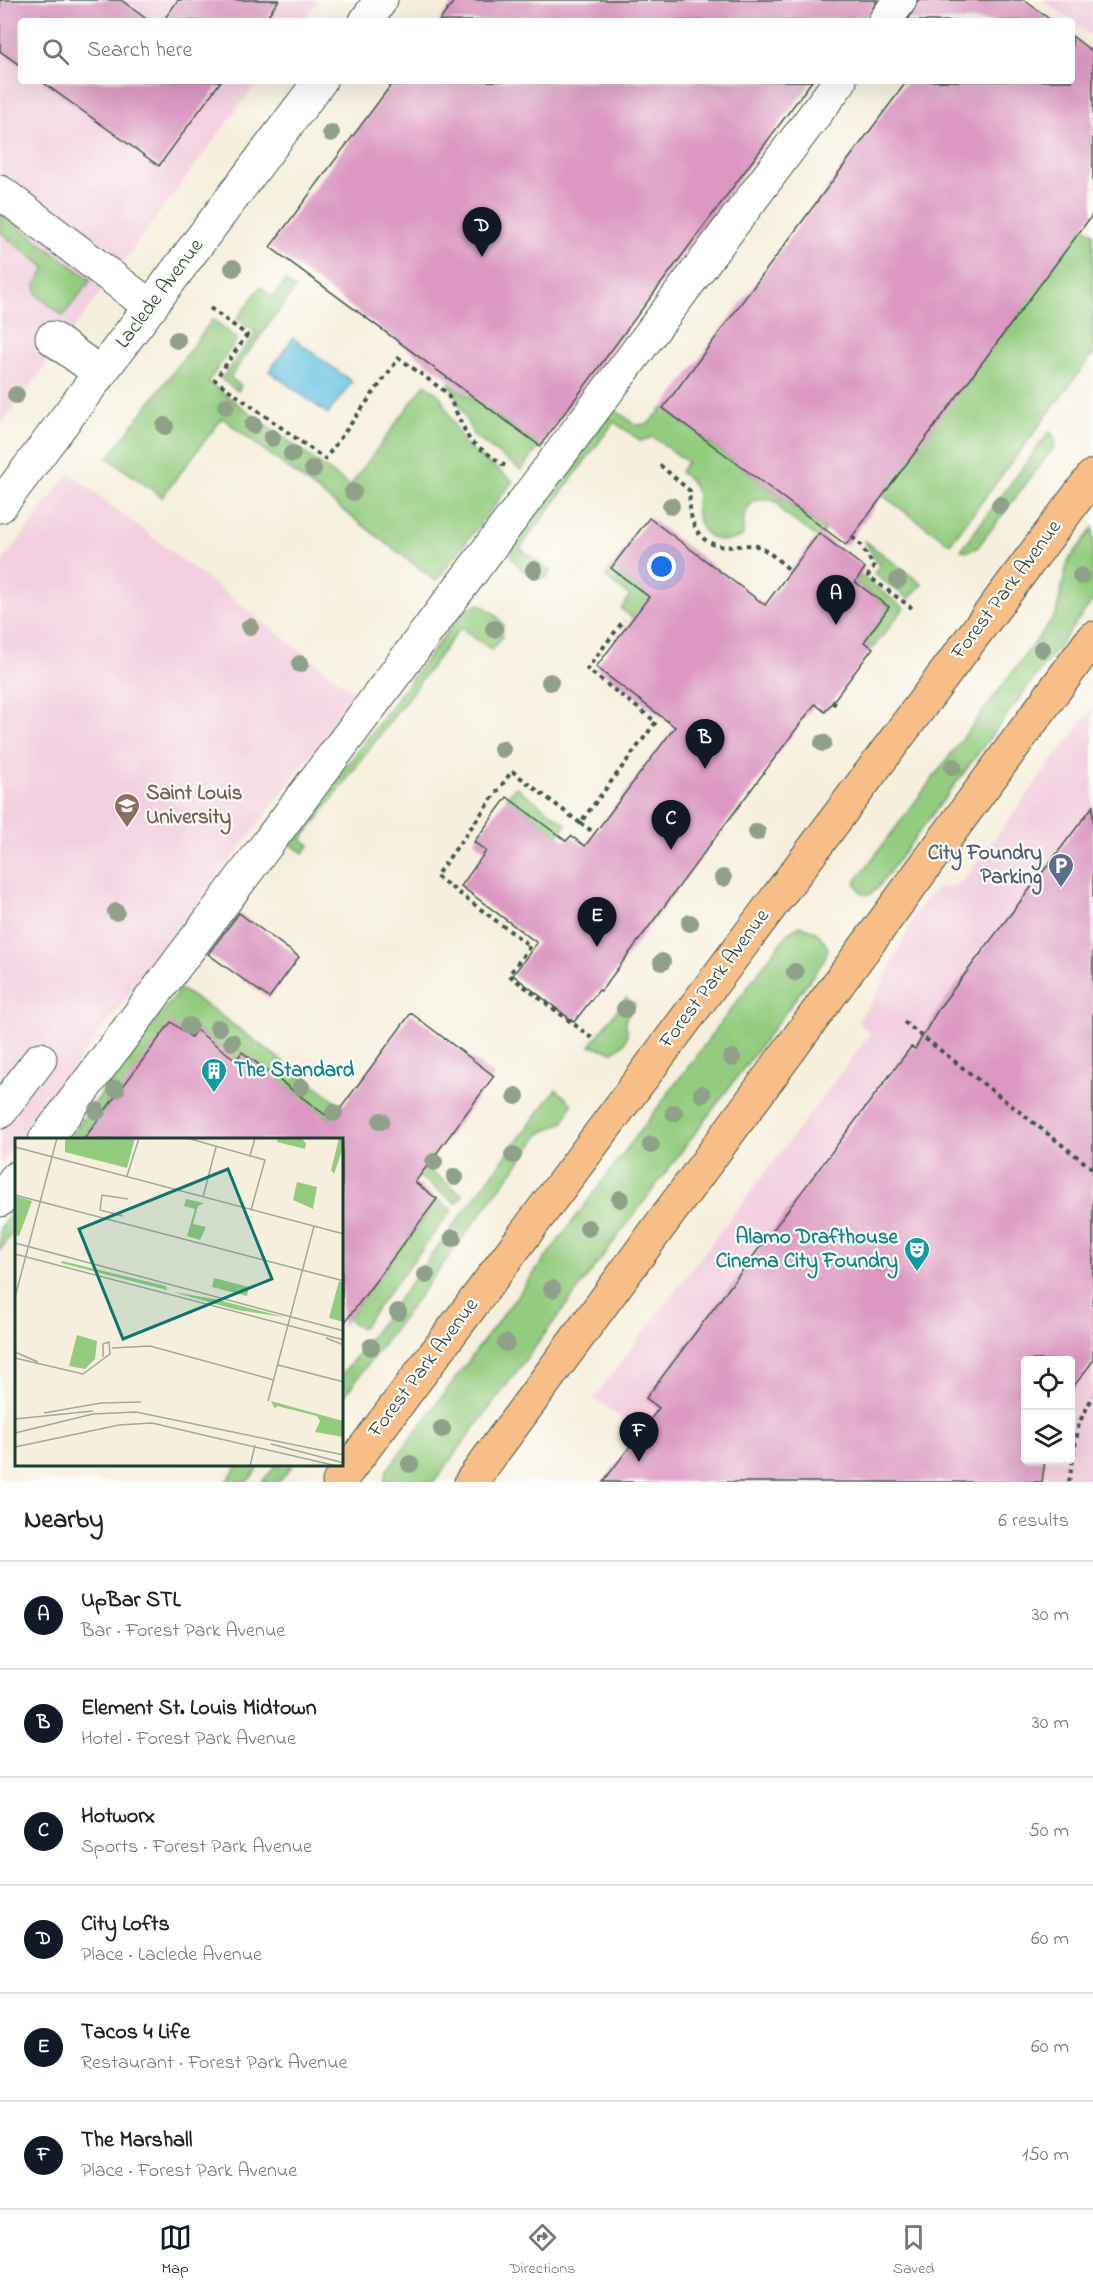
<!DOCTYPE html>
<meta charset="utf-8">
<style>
body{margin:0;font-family:"Indie Flower",sans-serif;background:#f6f6f6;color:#222}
.controls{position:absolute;right:18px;bottom:18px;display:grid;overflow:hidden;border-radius:6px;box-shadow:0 6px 24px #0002}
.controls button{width:54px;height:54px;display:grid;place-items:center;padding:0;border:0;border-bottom:2px solid #e0e0e0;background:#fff;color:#222;font:30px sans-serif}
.you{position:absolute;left:662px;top:567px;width:21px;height:21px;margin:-15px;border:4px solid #fff;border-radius:50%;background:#1a73e8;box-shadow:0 0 0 9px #1a73e833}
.badge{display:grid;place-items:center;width:39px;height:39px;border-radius:50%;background:#111827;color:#fff;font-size:20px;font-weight:700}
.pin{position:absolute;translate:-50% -50px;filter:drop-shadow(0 2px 3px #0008)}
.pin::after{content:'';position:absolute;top:32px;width:21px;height:18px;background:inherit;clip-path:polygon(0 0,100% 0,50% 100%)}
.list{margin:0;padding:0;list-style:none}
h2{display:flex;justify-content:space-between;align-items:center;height:78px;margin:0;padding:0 24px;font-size:26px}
h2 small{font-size:20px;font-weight:400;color:#767676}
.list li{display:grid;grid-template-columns:39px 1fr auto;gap:18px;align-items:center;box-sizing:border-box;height:108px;padding:0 24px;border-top:2px solid #e0e0e0}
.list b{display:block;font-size:22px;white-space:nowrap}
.list p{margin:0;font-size:20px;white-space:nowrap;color:#767676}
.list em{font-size:20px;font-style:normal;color:#767676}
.icon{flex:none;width:33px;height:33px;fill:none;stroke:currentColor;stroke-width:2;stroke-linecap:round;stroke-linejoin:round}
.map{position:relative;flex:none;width:1093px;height:1482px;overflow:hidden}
.search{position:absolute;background:#fff;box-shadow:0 6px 24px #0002;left:18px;right:18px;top:18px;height:66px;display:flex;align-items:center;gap:15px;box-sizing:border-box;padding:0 21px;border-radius:6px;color:#767676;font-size:22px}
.sheet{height:726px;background:#fff}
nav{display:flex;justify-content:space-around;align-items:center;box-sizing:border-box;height:84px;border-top:2px solid #e0e0e0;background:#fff;font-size:16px;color:#767676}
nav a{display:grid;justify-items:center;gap:3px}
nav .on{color:#111827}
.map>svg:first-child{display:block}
.built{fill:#f3cfe0;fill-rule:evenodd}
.green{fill:#93cc7f;stroke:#59845a;stroke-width:1.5}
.water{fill:#66c3e4;stroke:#42808c;stroke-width:1.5}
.building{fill:#dc98c2}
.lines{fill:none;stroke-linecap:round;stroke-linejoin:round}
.minor-casing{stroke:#3f584d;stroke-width:35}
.major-casing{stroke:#3f584d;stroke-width:35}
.path{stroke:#3f584d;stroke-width:4;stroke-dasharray:4.5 4.5;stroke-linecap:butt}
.minor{stroke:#fff;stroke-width:33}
.major{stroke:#f7be87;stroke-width:33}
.tree{fill:#90a18a}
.labels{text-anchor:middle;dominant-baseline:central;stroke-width:4.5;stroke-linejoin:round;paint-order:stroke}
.street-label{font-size:21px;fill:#1f3d34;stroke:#fdfcf7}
.education-label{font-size:21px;font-weight:bold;fill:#785e54;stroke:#fdfcf7;text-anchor:start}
.service-label{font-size:21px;font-weight:bold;fill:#4e5e75;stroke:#fdfcf7;text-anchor:end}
.culture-label{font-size:21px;font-weight:bold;fill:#0d838f;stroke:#fdfcf7;text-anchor:start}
.inset-road{fill:none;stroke:#a0a899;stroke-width:1.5}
.view{fill:#0f766e;fill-opacity:0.15;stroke:#0f766e;stroke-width:3}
.inset-edge{fill:none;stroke:#1f3d34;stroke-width:3}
</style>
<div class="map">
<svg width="1093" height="1482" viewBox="0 0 1093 1482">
<rect width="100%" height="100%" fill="#fdfcf7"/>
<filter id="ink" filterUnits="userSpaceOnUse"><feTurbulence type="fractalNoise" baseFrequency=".0167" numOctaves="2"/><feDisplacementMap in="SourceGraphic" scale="12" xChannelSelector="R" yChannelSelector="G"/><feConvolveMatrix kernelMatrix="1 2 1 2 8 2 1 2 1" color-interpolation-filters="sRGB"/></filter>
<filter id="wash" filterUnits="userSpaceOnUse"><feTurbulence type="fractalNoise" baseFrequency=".008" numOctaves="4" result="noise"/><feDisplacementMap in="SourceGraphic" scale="24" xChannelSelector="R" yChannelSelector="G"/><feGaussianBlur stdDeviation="1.35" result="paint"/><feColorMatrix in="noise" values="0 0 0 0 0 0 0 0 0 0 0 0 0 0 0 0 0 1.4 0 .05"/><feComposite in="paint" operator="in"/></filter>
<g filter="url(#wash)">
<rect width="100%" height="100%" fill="#f6efdd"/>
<g class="built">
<polygon points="0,0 318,0 303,21 21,21 21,81 258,81 0,427"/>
<polygon points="1042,0 1093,0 1093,38 1072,21"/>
<polygon points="69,473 357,694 0,1164 0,565"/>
<path d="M 1093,707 L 1093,1482 L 707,1482 L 594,1398 L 871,1033 L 857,1022 L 876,996 L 917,911 L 936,889 L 954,886 L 964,879 ZM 1026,1360 L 1070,1360 L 1070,1460 L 1026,1460 Z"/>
</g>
<g class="green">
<polygon points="0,213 91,280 63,316 37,295 35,285 46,268 0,232"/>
<polygon points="1084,226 1093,233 1093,354 950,544 882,495"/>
<polygon points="285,281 295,289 230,377 241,386 238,391 221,379 256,333 237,319 260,287 273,297"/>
<polygon points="213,319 237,339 208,382 350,486 425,384 440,396 465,446 513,481 436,581 222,418 162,497 108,458"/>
<polygon points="449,382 540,446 521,470 474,436"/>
<path d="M 663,408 L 825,530 L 820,539 L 783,513 L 777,502 L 766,499 L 753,501 L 744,515 L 743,536 C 707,552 692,523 697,492 L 690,480 L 680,472 L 687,462 L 653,437 L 641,441 L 614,422 L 520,548 L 551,572 L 546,578 C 530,579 521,569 511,557 L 512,546 L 614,409 L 636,425 L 648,424 Z"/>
<polygon points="1050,431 1055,439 1054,447 977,548 968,551 961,550"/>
<polygon points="1093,528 1093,600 878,887 871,894 862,894 855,882 1056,614 1068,561"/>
<polygon points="864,540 922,584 909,599 874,574 879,566"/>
<polygon points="611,568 671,613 655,635 621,609 630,596 605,577"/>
<polygon points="860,575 904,608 873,648 864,642 889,607 855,582"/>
<polygon points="480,604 495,614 503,625 502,637 492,650 460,628 302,839 310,845 303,853 289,843 464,609"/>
<polygon points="516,787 566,824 558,835 507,797"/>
<path d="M 800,926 C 814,929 822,935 828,949 L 823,962 L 434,1482 L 384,1482 L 387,1470 L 788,933 Z"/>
<polygon points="180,989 212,1009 463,1195 456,1203 366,1139 354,1136 242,1053 226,1073 221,1048 197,1030 132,1116 112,1100 83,1140 67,1140"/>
<path d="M 626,998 L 635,1004 L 625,1020 C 629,1035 628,1044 613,1052 L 590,1046 Z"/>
<polygon points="556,1089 572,1104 564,1122 541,1133 342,1399 342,1375"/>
<polygon points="437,1199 452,1210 361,1329 347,1319 397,1253 404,1236 409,1238"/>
<polygon points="16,1206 16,1228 0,1250 0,1228"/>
<polygon points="238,1466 260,1466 247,1482 226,1482"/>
<polygon points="275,1466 292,1466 279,1482 262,1482"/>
</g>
<polygon class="water" points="293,338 352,382 328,414 269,371"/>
<g id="blocks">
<g class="building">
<polygon points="0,0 121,0 149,21 21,21 21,66 0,51"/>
<polygon points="178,0 279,0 264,21 163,21"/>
<polygon points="455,0 877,0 867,21 439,21"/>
<polygon points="918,0 1024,0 1052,21 908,21"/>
<polygon points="1072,36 1093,52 1093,214 846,545 663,408 907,81 1072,81"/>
<polygon points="41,81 221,81 159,166"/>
<polygon points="394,81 812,81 540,446 270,247"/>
<polygon points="649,518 765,605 819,533 865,568 855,582 889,607 864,642 873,648 825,712 815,704 601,991 599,990 574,1022 513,975 537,943 461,886 486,851 474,842 507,797 566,841 571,836 585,846 675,727 596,667 649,597 611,568"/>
<polygon points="1093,806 1093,1361 1071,1390 1071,1360 1026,1360 1026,1460 1045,1460 1042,1482 603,1482 659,1408 646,1398 911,1047 915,1049 939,1008"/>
<polygon points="239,913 299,957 269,998 208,954"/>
<polygon points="411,1013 494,1076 415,1182 437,1199 342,1326 342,1140 83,1140 171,1022 191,1037 196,1030 236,1060 242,1052 332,1120"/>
</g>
</g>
</g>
<g filter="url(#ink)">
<use href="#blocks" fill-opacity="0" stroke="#3f584d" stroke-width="1.5"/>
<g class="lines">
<defs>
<g id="minor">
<polyline points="366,21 381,0"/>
<polyline points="885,21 900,0"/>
<polyline points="0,192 151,307"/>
<polyline points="52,338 100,373"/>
<polyline points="0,506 320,81"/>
<polyline points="0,1112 40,1059"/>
<polyline points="45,1140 840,81"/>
<polyline points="0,1200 16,1178"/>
</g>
<g id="major">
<polyline points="339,1482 1093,476"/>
<polyline points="471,1482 1093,638"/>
</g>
</defs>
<use href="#minor" class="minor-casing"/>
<use href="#major" class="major-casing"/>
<g class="path">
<polyline points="210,308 247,335 215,380 325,459 399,358 447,393 470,441 505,466"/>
<path d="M 660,465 L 690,491 C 688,514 693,541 720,546 C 732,549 744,543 757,546 C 768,550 781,563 791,571"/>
<polyline points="852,537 860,544 874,566 868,576 912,608"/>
<polyline points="832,702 838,706"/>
<polyline points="580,823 595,833"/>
<polyline points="904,1022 1093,1169"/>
<polyline points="592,1038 509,975 530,946 436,876 512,771 580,823 656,722 587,669 624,620"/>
<polyline points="1069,1482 1079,1423 1093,1396"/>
</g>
<use href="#minor" class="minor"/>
<use href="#major" class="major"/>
</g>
<g class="tree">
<circle cx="331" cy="133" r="9"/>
<circle cx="233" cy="268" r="9"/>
<circle cx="177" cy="340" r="9"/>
<circle cx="16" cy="395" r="9"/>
<circle cx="226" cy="406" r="9"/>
<circle cx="253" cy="425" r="9"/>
<circle cx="165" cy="426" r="9"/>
<circle cx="272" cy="438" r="9"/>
<circle cx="292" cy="454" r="9"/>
<circle cx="313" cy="469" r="9"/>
<circle cx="353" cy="492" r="9"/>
<circle cx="1000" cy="505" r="9"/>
<circle cx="671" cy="506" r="9"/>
<circle cx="534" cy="570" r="9"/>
<circle cx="1081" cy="576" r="9"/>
<circle cx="898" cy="580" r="9"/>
<circle cx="250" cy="627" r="9"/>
<circle cx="494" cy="629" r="9"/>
<circle cx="1042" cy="649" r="9"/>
<circle cx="300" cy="664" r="9"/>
<circle cx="550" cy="682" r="9"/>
<circle cx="823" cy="743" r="9"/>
<circle cx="502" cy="749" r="9"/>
<circle cx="953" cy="767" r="9"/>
<circle cx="757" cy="832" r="9"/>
<circle cx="723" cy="878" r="9"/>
<circle cx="116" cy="912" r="9"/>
<circle cx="690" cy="923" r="9"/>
<circle cx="662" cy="962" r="9"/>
<circle cx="795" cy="972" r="9"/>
<circle cx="625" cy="1009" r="9"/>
<circle cx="189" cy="1026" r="9"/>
<circle cx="218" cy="1028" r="9"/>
<circle cx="232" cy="1042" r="9"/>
<circle cx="732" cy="1058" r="9"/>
<circle cx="301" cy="1087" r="9"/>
<circle cx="116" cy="1089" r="9"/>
<circle cx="702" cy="1094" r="9"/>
<circle cx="516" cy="1096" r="9"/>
<circle cx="97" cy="1111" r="9"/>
<circle cx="334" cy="1113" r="9"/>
<circle cx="674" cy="1113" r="9"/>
<circle cx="381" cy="1121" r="9"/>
<circle cx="651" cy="1145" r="9"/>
<circle cx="513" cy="1155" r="9"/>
<circle cx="434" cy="1162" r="9"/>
<circle cx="455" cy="1177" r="9"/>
<circle cx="620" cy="1199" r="9"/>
<circle cx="588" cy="1228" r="9"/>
<circle cx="453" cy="1238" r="9"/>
<circle cx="426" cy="1275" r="9"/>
<circle cx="552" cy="1289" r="9"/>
<circle cx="398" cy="1312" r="9"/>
<circle cx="506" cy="1343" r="9"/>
<circle cx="371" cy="1347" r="9"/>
<circle cx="442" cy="1429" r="9"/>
<circle cx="410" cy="1464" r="9"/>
</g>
</g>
<defs>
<symbol id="university-pin" viewBox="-11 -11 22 30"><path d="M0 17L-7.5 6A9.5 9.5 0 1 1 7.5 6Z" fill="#8d6e63" stroke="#fdfcf7"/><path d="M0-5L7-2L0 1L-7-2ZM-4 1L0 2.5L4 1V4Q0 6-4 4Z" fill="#fff"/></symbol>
<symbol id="parking-pin" viewBox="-11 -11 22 30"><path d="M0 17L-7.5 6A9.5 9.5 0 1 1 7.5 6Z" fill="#5c6f8a" stroke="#fdfcf7"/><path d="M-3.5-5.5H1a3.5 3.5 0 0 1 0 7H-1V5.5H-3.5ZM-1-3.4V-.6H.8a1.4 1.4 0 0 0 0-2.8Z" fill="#fff"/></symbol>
<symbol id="building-pin" viewBox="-11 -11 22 30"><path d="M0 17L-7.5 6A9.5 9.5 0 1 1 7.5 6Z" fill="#0f9aa8" stroke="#fdfcf7"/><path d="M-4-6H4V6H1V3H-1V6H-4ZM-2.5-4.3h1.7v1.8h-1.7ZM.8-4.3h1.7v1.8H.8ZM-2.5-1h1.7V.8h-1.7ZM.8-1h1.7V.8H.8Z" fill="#fff"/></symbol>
<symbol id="theatre-pin" viewBox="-11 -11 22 30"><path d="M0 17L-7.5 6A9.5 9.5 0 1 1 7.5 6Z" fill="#0f9aa8" stroke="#fdfcf7"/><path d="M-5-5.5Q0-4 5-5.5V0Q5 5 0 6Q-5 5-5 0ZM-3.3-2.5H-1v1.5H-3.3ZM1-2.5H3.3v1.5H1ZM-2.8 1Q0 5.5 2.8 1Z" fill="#fff"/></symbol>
</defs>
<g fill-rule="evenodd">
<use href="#university-pin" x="112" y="791" width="30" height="40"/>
<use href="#parking-pin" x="1046" y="851" width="30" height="40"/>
<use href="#building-pin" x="199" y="1056" width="30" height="40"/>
<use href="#theatre-pin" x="902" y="1235" width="30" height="40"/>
</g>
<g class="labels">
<g class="street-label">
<text transform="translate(160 294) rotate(-53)">Laclede Avenue</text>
<text transform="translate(1007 590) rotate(-53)">Forest Park Avenue</text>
<text transform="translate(715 979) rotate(-53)">Forest Park Avenue</text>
<text transform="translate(424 1368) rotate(-53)">Forest Park Avenue</text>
</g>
<g class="education-label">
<text x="146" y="794">Saint Louis<tspan x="146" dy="24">University</tspan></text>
</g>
<g class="service-label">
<text x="1042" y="854">City Foundry<tspan x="1042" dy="24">Parking</tspan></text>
</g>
<g class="culture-label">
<text x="234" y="1071">The Standard</text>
<text x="898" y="1238" text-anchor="end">Alamo Drafthouse<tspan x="898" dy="24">Cinema City Foundry</tspan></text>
</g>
</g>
<g transform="translate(15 1138)">
<rect width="328" height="328" fill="#f6efdd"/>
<path d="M 50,0 L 120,0 L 112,30 L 50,14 ZM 263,0 L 287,0 L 291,6 L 290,11 L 262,4 ZM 324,0 L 328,0 L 328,10 L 319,36 L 316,32 ZM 282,44 L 302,49 L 298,71 L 278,62 ZM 0,58 L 17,63 L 4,98 L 0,97 ZM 171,61 L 189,65 L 183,68 L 178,86 L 191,89 L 185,102 L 172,98 L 180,71 L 169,68 ZM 47,123 L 151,148 L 152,152 L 46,125 ZM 199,140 L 234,149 L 232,158 L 197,149 ZM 324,143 L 328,145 L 328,184 L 314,180 ZM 158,154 L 200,161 L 269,179 L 222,172 ZM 62,197 L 82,203 L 80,221 L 70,231 L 54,228 ZM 256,263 L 328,283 L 328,299 L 300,294 L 305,283 L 302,278 L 262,268 L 260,271 Z" fill="#93cc7f"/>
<path class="inset-road" d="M 172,0 L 250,22 L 236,72M 0,9 L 329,96M 235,18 L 240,0M 112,38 L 124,0M 0,57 L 329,143M 188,59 L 201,9M 108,78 L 85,72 L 87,57 L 113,61M 0,105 L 329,193M 0,116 L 329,202M 0,159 L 42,0M 311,200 L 329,207M 97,210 L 135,208 L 259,242M 0,214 L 23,224M 0,220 L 68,236 L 95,216 L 94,204 L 88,206 L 88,219M 263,227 L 329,244M 253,263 L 299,88M 29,275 L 86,265 L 126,264M 0,281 L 78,273M 0,295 L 78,276 L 121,274 L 329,317M 256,306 L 329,325M 0,309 L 104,287 L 137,285 L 322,328M 235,328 L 240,307"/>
<path class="view" d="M 213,31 L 257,141 L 108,201 L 64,91 Z"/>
<rect width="328" height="328" class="inset-edge"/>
</g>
</svg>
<div class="controls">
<button><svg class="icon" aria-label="locate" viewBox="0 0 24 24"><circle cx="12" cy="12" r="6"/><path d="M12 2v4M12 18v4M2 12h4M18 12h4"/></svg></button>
<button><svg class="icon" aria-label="layers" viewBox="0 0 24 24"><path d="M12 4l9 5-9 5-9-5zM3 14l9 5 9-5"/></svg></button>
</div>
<div class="you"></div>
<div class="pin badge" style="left:836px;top:625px">A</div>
<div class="pin badge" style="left:705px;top:769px">B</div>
<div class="pin badge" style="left:671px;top:850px">C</div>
<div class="pin badge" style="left:482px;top:257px">D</div>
<div class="pin badge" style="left:597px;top:947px">E</div>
<div class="pin badge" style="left:639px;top:1462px">F</div>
<div class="search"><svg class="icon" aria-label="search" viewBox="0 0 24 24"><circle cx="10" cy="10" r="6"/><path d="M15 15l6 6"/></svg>Search here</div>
</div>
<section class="sheet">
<h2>Nearby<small>6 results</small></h2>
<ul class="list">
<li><span class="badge">A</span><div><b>UpBar STL</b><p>Bar · Forest Park Avenue</p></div><em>30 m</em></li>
<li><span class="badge">B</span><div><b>Element St. Louis Midtown</b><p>Hotel · Forest Park Avenue</p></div><em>30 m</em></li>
<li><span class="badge">C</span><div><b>Hotworx</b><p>Sports · Forest Park Avenue</p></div><em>50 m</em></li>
<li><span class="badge">D</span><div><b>City Lofts</b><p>Place · Laclede Avenue</p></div><em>60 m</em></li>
<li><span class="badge">E</span><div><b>Tacos 4 Life</b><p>Restaurant · Forest Park Avenue</p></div><em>60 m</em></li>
<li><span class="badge">F</span><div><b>The Marshall</b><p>Place · Forest Park Avenue</p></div><em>150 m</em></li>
</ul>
</section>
<nav>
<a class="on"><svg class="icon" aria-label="map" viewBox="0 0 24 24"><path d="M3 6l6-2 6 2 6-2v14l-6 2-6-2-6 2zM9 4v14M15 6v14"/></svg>Map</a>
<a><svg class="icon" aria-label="directions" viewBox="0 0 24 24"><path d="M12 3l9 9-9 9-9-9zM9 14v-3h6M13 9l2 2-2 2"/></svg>Directions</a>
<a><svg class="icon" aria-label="saved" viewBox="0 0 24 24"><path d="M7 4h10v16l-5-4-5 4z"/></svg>Saved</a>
</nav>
